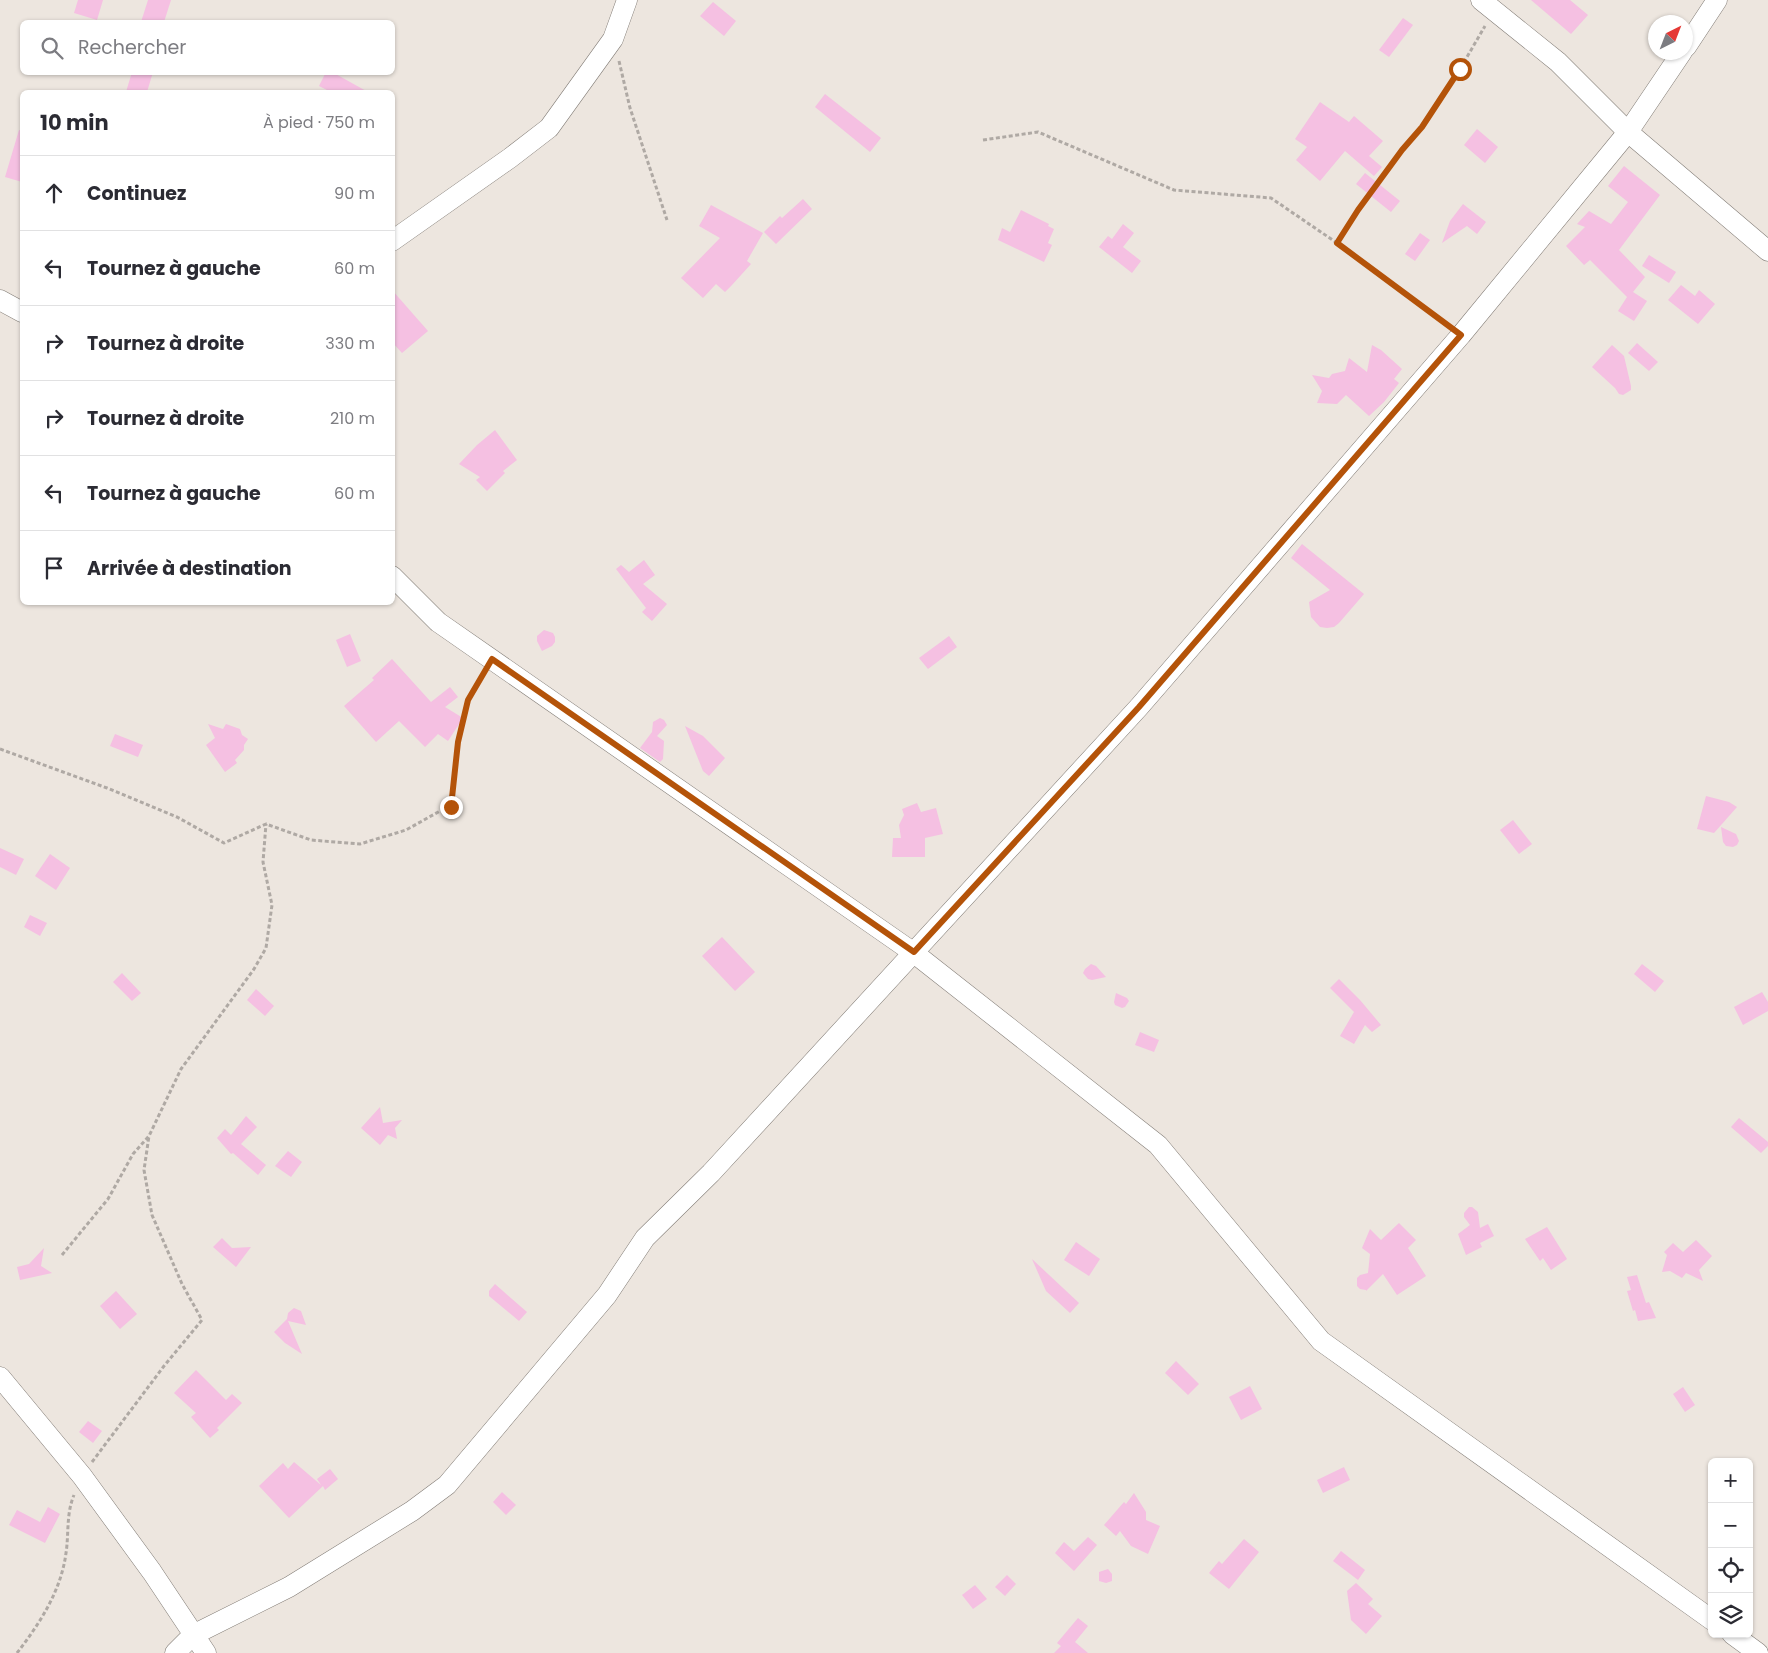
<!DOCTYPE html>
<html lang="fr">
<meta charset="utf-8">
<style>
body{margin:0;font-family:Poppins,sans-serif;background:#f7f7f7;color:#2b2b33}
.controls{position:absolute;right:15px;bottom:15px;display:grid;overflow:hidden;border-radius:8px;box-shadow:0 1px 4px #0004}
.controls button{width:45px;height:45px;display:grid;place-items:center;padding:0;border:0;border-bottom:1px solid #e1e1e2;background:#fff;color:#2b2b33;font:25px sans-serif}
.compass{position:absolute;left:1648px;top:15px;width:45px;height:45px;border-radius:50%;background:#fff;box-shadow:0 1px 4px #0004;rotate:42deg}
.stop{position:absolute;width:15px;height:15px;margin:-11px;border:4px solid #b45309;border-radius:50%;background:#fff}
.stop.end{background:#b45309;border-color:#fff;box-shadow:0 1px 5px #0008}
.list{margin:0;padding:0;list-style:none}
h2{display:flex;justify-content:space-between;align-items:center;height:65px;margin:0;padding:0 20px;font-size:21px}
h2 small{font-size:16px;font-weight:400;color:#7c7c81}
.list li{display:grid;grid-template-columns:32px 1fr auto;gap:15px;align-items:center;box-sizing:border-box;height:75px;padding:0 20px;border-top:1px solid #e1e1e2}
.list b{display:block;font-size:19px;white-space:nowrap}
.list em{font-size:16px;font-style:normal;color:#7c7c81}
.icon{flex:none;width:28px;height:28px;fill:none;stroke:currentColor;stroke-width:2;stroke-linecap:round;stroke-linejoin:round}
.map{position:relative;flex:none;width:1768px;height:1653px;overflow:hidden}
.search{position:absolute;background:#fff;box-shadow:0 1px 4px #0004;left:20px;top:20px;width:375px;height:55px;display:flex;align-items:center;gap:12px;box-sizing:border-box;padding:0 18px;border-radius:8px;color:#7c7c81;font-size:19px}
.panel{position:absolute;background:#fff;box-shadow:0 1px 4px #0004;left:20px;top:90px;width:375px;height:515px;border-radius:8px}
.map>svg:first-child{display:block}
.building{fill:#f5c0e2}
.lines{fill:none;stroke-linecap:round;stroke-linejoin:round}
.minor-casing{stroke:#827c76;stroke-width:21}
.path{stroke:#afa9a4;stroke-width:3;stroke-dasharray:4 2.5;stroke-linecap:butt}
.minor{stroke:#fff;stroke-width:20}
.route{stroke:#b45309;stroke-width:6}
</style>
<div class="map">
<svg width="1768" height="1653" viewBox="0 0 1768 1653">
<rect width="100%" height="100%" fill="#ede6df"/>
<g class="building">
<polygon points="78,0 103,0 97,20 74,13"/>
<polygon points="148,0 171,0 164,22 141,22"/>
<polygon points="1531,0 1570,0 1588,15 1571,34"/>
<polygon points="713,2 736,21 724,36 700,16"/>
<polygon points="1403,18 1413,25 1389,57 1379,50"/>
<polygon points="132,72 153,72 147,92 126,92"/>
<polygon points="326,72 332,72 368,92 331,92 319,86"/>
<polygon points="825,94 881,138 870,152 815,107"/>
<polygon points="1320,102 1349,122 1354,116 1383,141 1369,156 1382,167 1374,176 1345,151 1320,181 1296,160 1307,147 1295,139"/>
<polygon points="1477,129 1498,147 1485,163 1464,145"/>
<polygon points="19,130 22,131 22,182 5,177"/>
<polygon points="1624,166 1660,195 1619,250 1645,277 1633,292 1647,301 1634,321 1618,311 1627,297 1590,260 1584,265 1566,246 1585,227 1577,224 1589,211 1611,224 1628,202 1608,186"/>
<polygon points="1365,173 1400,201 1391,212 1356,184"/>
<polygon points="803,199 812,209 776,244 764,232 780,216 782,218"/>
<polygon points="1463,204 1486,222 1477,234 1467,226 1442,243 1450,221"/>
<polygon points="711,205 763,233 747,261 751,264 732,285 725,292 716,284 703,298 681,278 720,238 699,226"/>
<polygon points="1021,210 1049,224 1048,226 1054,229 1048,243 1052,245 1044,262 998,240 1002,228 1010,232"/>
<polygon points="1123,224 1134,233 1123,247 1141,261 1132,273 1099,247 1108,236 1112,239"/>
<polygon points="1420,233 1430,240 1415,261 1405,254"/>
<polygon points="1649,255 1676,272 1669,283 1642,266"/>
<polygon points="1681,285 1695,296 1699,290 1715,304 1698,324 1668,300"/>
<polygon points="392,290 428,331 402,353 392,342"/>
<polygon points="1637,343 1658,362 1649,371 1628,353"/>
<polygon points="1372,345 1381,350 1402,369 1394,379 1399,383 1384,402 1369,416 1346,395 1337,404 1317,403 1322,391 1312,375 1329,378 1332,374 1345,371 1349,358 1367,372"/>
<polygon points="1612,345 1624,356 1631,386 1631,390 1623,395 1619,394 1615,388 1592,367"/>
<polygon points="495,430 517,460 503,471 505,473 487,491 476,480 480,477 459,464 477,445"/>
<polygon points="1302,544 1364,594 1339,623 1334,627 1327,628 1320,627 1311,617 1309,602 1330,590 1291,558"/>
<polygon points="644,560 655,575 643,584 667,604 652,621 642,612 646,608 616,569 621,565 629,572"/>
<polygon points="544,630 553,633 555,637 555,642 552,646 542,651 537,641 537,636"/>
<polygon points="350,634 361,661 347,667 336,640"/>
<polygon points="949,636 957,647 928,669 919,658"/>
<polygon points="392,659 431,702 450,687 458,697 445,707 463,718 448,741 438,734 425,747 399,721 376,742 344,706 374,680 372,678"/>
<polygon points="660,718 664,720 667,725 657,736 664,741 663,759 660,762 640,748 652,732 653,722"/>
<polygon points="208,724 223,729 226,724 240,729 242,735 248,739 244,745 244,750 235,760 237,763 225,772 206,745 215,738"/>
<polygon points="685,726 703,736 725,758 709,776 703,771"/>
<polygon points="115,734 143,745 138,757 110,746"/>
<polygon points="1706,796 1729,802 1737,807 1714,833 1697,829"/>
<polygon points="917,803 921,812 936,808 943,834 925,838 925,857 892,857 893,838 901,838 899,825 904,815 902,809"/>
<polygon points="1513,820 1532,844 1519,854 1500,830"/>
<polygon points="1721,827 1736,834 1739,841 1737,845 1733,847 1726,846 1723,842"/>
<polygon points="0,848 24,859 16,875 0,867"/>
<polygon points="50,854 70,868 56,890 35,876"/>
<polygon points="30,915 47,923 40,936 24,927"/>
<polygon points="722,937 755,972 735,991 702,956"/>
<polygon points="1091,964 1096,966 1106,977 1092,980 1088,979 1083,973 1085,969"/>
<polygon points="1642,964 1664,981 1655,992 1634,974"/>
<polygon points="122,973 141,993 132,1001 113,982"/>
<polygon points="1339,979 1360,1000 1381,1025 1372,1032 1365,1025 1354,1044 1340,1036 1354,1012 1330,988"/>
<polygon points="256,989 274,1006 265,1016 247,1000"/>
<polygon points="1762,992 1768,1002 1768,1011 1743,1025 1734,1007"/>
<polygon points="1116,993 1127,998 1129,1001 1125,1007 1122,1008 1115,1005 1114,1002"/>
<polygon points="1140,1032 1159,1040 1154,1052 1135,1045"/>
<polygon points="380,1107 383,1123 402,1120 395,1128 397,1139 388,1135 380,1145 361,1128"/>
<polygon points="246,1116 257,1127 241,1144 266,1165 258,1175 233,1153 231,1154 217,1138 225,1129 231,1135"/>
<polygon points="1739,1118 1768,1142 1768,1146 1761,1153 1731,1127"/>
<polygon points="288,1151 302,1162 291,1177 275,1166"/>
<polygon points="1469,1207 1472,1207 1478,1212 1480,1228 1488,1224 1494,1236 1480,1243 1482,1247 1466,1255 1458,1234 1470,1225 1464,1217 1464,1213"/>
<polygon points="1399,1223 1416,1240 1408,1248 1426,1276 1397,1295 1383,1274 1366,1291 1366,1290 1360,1289 1357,1286 1357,1278 1360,1275 1368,1273 1370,1254 1362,1248 1370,1229 1381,1240"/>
<polygon points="1547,1227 1567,1259 1551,1270 1543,1258 1540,1261 1525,1239"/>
<polygon points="222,1238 232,1248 251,1247 236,1267 213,1247"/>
<polygon points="1696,1240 1712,1256 1699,1270 1703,1281 1686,1273 1682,1278 1670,1271 1662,1272 1667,1255 1664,1252 1673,1243 1683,1252"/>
<polygon points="1076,1242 1100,1259 1089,1276 1064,1260"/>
<polygon points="44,1248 41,1266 52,1273 20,1280 17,1267 29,1264"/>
<polygon points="1032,1259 1079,1303 1070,1313 1046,1291"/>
<polygon points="1637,1275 1646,1303 1649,1302 1656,1318 1638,1321 1635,1310 1633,1311 1627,1291 1631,1290 1627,1277"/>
<polygon points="495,1284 527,1312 519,1321 489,1296 489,1291"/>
<polygon points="116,1291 137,1314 120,1329 100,1306"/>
<polygon points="294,1308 301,1311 306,1325 288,1321 302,1354 285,1343 274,1332 287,1319 288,1313"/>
<polygon points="1176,1361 1199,1384 1188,1395 1165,1373"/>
<polygon points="196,1370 226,1400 232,1394 242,1403 217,1428 219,1430 210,1438 191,1417 196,1413 174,1393"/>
<polygon points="1250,1386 1262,1409 1241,1420 1229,1397"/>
<polygon points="1683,1387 1695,1405 1685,1412 1673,1394"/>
<polygon points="88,1421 102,1431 93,1443 79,1432"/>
<polygon points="294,1462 321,1485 317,1479 330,1469 338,1479 325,1490 323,1486 289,1518 259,1486 283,1463 288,1469"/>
<polygon points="1344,1467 1350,1480 1323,1493 1317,1480"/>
<polygon points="502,1492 516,1505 506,1515 493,1502"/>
<polygon points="1134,1493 1146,1512 1146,1520 1160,1526 1148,1554 1131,1546 1120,1531 1116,1536 1104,1525 1124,1502 1126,1504"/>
<polygon points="48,1507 60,1514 45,1543 9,1525 17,1510 40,1522"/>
<polygon points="1088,1537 1097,1545 1074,1571 1055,1553 1064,1542 1074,1551"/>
<polygon points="1244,1539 1259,1552 1229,1589 1209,1573 1219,1561 1222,1564"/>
<polygon points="1341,1551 1365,1570 1358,1580 1333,1561"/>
<polygon points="1108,1569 1112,1574 1112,1581 1106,1583 1099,1581 1099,1572"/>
<polygon points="1007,1575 1016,1584 1005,1596 995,1587"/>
<polygon points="1356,1583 1373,1599 1368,1604 1382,1616 1366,1634 1351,1620 1347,1591"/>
<polygon points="975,1585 987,1599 973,1609 962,1595"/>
<polygon points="1078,1618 1088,1626 1075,1642 1088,1653 1054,1653 1061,1646 1057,1643"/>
</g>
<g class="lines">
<defs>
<g id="minor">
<polyline points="1481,0 1558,62 1628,132 1768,251"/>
<polyline points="1686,47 1717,0"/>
<polyline points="392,241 510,158 549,128 613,39 627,0"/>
<polyline points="0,300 22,312"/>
<polyline points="392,576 438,622 914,953 1158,1145 1321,1341 1712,1620"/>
<polyline points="0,1377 82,1476 152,1572 206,1653"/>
<polyline points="1732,1634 1758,1653"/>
<polyline points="175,1653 193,1635 289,1587 412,1511 447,1485 607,1295 645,1238 711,1173 1139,707 1461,335 1628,132 1682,52"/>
</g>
</defs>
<use href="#minor" class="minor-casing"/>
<g class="path">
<polyline points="619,61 630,108 667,220"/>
<polyline points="983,140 1038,132 1174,190 1271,198 1337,243 1448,325"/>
<polyline points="1337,243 1358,210 1402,150 1422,127 1460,69 1485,26"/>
<polyline points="0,749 107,788 177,817 224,843 266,824 311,840 360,844 406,830 440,811 451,807 458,741 468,700 483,675"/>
<polyline points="62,1255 108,1199 133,1154 149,1136 181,1069 254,969 266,948 272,905 263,862 266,824"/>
<polyline points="92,1462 164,1366 202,1320 182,1284 152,1215 144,1170 149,1136"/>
<path d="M 17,1653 C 40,1623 61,1591 66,1553 C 69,1534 66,1514 74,1495"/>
</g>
<use href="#minor" class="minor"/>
</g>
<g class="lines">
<polyline class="route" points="451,807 458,742 468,700 492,659 914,952 1139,707 1461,335 1337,243 1358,210 1402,150 1422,127 1460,69"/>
</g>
</svg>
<div class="controls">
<button>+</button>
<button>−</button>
<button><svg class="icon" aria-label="locate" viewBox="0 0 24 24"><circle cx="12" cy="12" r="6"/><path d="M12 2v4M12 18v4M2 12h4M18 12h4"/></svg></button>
<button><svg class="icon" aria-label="layers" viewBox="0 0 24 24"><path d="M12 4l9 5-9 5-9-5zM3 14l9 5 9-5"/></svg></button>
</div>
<svg class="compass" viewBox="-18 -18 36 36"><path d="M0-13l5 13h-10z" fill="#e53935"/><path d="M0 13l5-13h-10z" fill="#7c7c81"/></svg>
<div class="stop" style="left:1460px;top:69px"></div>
<div class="stop end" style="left:451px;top:807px"></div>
<div class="search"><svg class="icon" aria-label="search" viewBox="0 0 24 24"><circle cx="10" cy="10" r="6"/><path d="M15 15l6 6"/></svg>Rechercher</div>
<section class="panel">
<h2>10 min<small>À pied · 750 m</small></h2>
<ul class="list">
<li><svg class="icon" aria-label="ahead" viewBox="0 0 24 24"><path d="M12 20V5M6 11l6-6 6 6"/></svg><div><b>Continuez</b></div><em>90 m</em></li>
<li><svg class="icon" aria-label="left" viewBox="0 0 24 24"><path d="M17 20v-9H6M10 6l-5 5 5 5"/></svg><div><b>Tournez à gauche</b></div><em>60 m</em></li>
<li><svg class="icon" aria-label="right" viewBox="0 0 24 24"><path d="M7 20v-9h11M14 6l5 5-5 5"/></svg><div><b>Tournez à droite</b></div><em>330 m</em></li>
<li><svg class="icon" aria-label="right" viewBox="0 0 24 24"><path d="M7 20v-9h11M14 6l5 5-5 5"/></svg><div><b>Tournez à droite</b></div><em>210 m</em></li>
<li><svg class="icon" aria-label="left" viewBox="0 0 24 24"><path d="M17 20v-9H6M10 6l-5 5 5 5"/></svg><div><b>Tournez à gauche</b></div><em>60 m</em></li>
<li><svg class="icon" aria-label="arrive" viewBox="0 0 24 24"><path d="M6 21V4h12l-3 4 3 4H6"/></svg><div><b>Arrivée à destination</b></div></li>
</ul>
</section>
</div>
